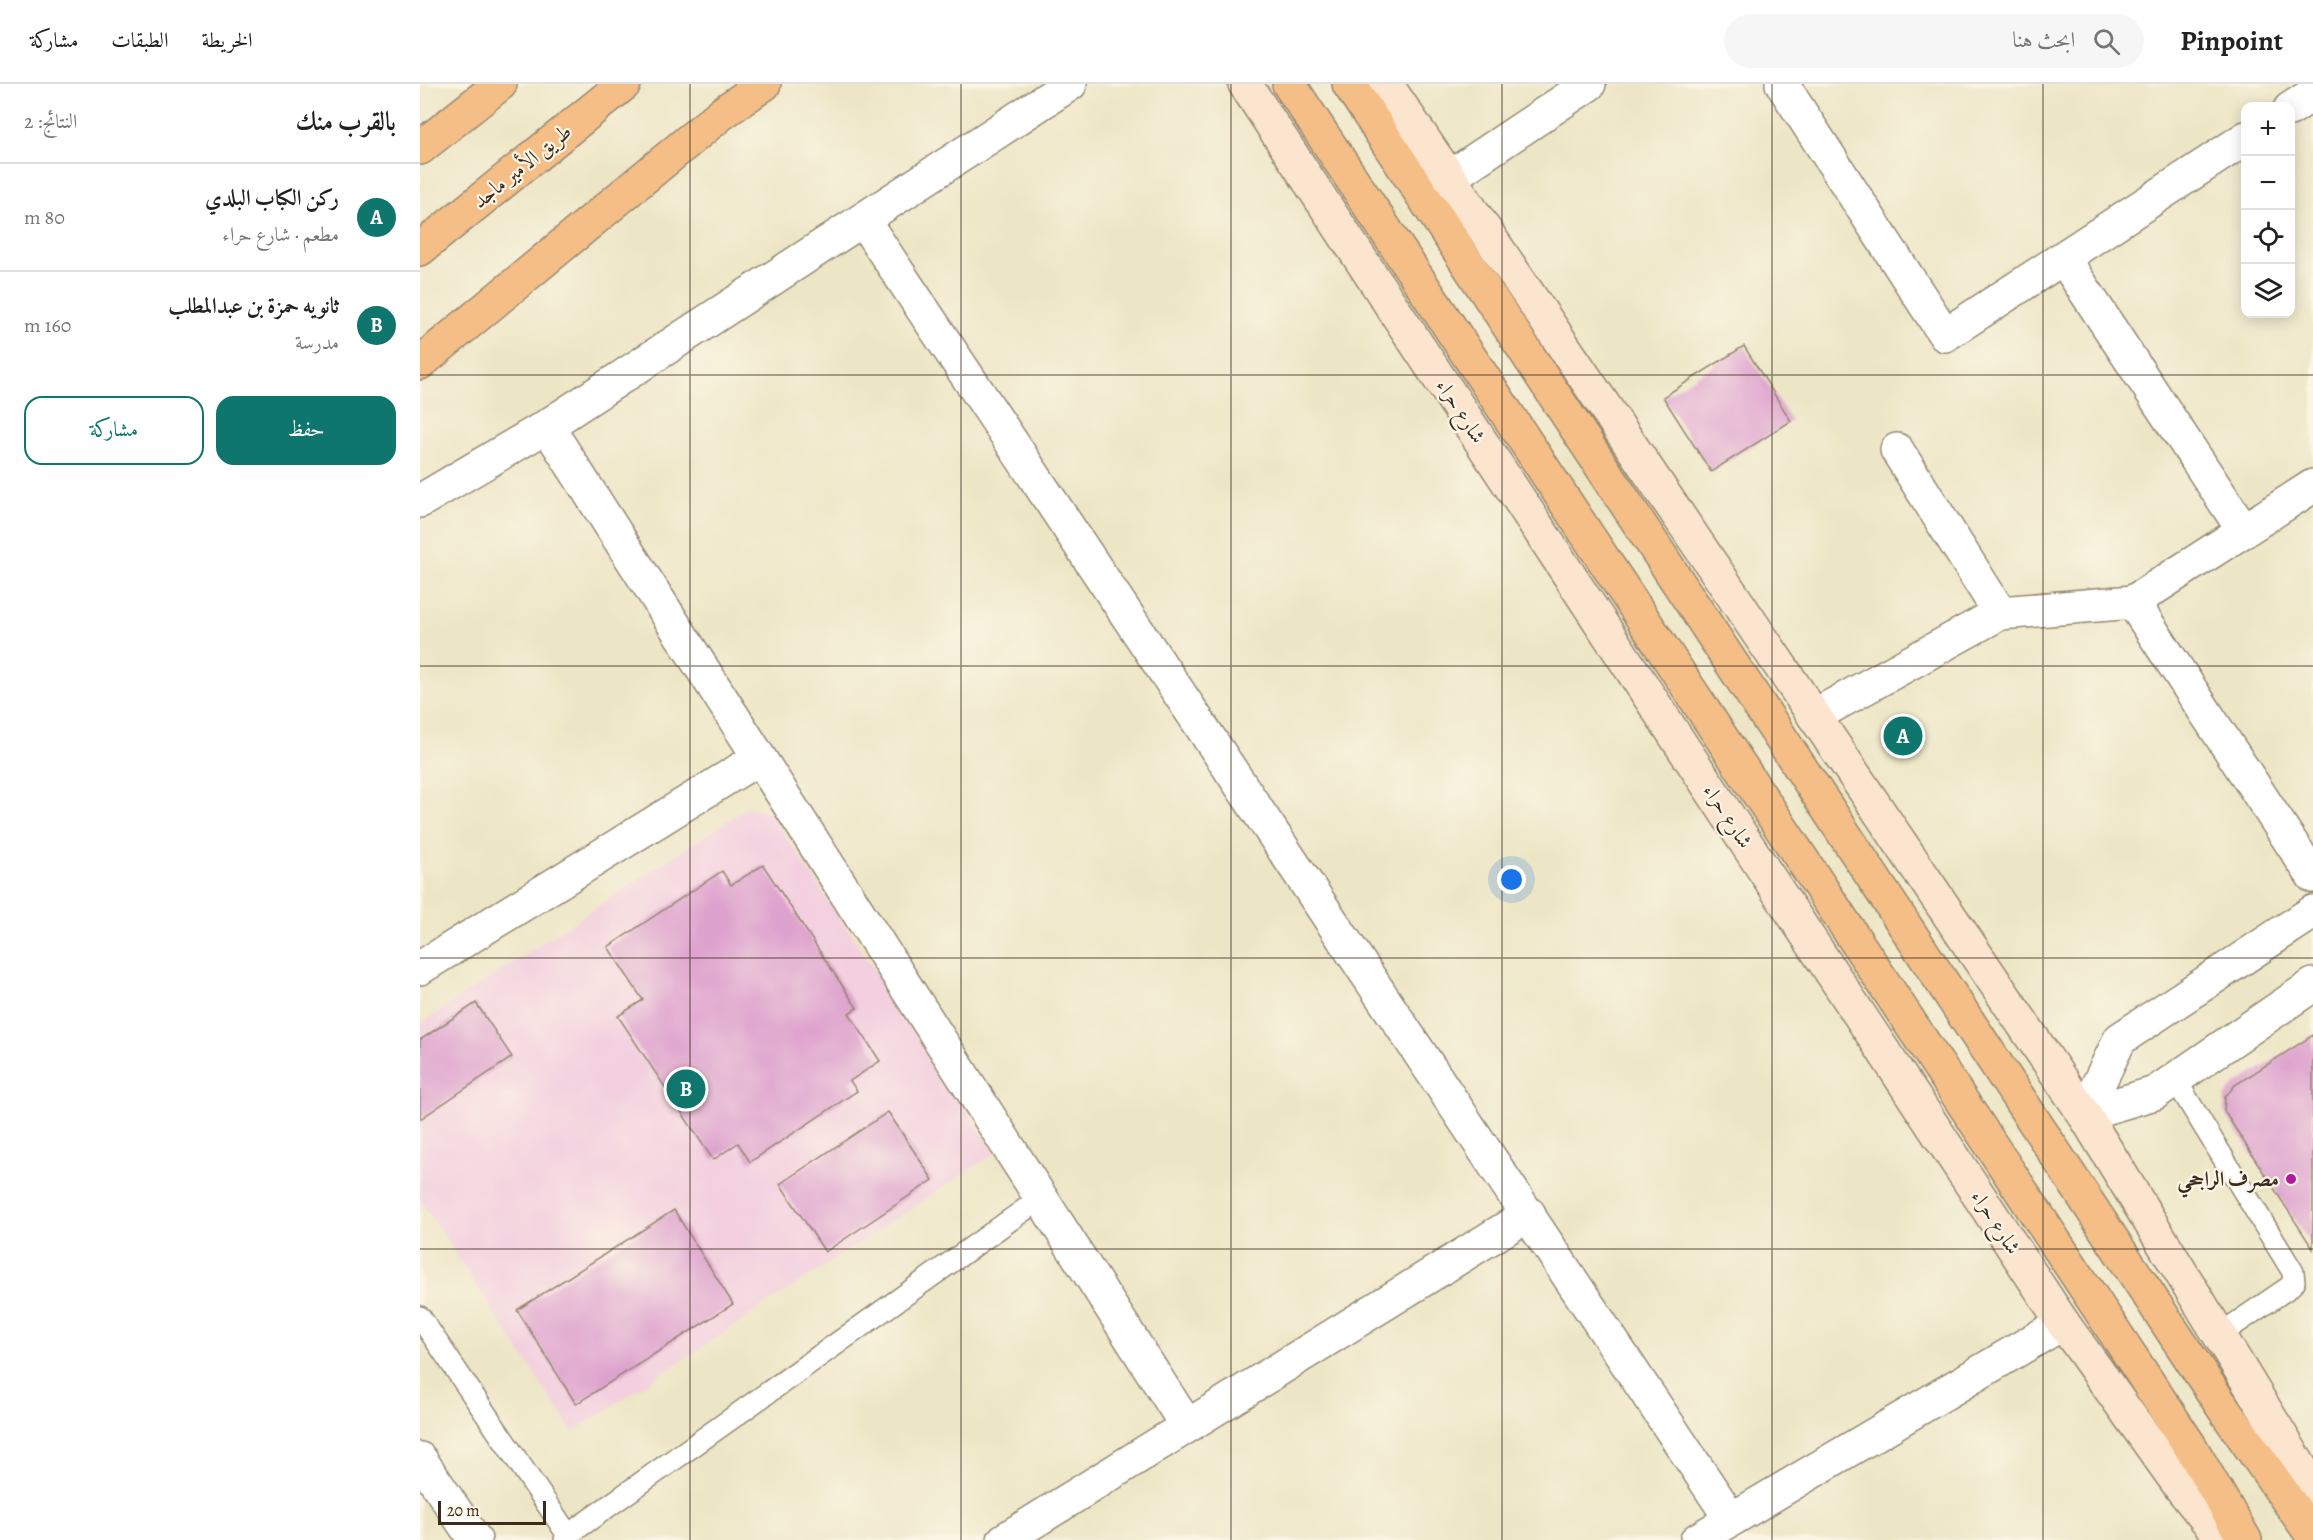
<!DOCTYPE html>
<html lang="ar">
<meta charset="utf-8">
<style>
body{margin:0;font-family:Alegreya,Amiri,serif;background:#f6f6f6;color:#222;direction:rtl}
.controls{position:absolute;right:18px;top:18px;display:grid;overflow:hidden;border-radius:12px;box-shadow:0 3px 15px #0003}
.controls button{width:54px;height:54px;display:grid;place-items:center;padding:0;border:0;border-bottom:2px solid #e0e0e0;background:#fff;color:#222;font:30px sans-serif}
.scale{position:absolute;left:18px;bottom:15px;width:108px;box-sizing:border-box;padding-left:6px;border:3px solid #3b2a1e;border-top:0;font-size:16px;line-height:21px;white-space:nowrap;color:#3b2a1e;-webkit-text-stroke:4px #fcf5e5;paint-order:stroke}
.you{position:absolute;left:1092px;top:796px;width:21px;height:21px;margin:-15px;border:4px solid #fff;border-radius:50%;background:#1a73e8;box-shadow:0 0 0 9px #1a73e833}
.badge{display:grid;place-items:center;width:39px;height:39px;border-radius:50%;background:#0f766e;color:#fff;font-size:20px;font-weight:700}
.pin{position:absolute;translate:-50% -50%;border:3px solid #fff;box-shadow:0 2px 6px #0006}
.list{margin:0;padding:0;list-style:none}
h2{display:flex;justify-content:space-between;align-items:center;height:78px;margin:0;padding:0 24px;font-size:26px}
h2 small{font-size:20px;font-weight:400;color:#767676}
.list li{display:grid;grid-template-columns:39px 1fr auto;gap:18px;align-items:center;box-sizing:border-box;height:108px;padding:0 24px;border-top:2px solid #e0e0e0}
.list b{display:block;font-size:22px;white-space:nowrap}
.list p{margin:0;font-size:20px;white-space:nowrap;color:#767676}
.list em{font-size:20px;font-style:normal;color:#767676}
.actions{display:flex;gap:12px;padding:18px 24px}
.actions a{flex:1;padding:14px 0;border:2px solid #0f766e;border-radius:18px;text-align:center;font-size:21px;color:#0f766e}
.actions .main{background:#0f766e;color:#fff}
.icon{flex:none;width:33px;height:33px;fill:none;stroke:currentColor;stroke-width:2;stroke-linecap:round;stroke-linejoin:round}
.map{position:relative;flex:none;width:1893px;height:1456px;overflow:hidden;direction:ltr}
header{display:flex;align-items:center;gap:36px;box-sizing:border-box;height:84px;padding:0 30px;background:#fff;border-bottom:2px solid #e0e0e0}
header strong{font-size:28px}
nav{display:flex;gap:33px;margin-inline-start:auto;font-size:21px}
.search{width:420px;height:54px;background:#f6f6f6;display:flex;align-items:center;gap:15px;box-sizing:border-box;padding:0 21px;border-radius:33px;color:#767676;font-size:22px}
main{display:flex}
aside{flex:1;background:#fff}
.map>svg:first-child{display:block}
.built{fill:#f3cfdf}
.building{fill:#dea2ce}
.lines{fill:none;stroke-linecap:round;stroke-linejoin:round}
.service-casing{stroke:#948872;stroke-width:24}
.minor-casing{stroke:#948872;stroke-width:36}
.tertiary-casing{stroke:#948872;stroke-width:36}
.secondary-casing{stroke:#948872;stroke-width:36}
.primary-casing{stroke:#948872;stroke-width:36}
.trunk-casing{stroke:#948872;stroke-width:36}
.service{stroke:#fff;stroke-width:21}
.minor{stroke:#fff;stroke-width:33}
.tertiary{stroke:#fff;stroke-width:33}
.secondary{stroke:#fbe5cf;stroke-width:33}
.primary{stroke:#f5be86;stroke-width:33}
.trunk{stroke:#f5be86;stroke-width:33}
.grid{fill:none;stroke:#3b2a1e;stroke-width:1.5;stroke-opacity:0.55}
.poi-dot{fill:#b5179e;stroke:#fcf5e5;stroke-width:2}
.labels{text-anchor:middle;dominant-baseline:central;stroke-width:4.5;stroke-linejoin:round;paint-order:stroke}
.street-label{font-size:21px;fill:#3b2a1e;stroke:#fcf5e5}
.poi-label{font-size:21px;font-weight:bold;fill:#3b2a1e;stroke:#fcf5e5;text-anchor:end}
</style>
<header>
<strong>Pinpoint</strong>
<div class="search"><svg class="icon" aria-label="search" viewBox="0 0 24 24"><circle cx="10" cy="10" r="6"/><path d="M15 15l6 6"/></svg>ابحث هنا</div>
<nav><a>الخريطة</a><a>الطبقات</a><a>مشاركة</a></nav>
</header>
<main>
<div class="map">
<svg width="1893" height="1456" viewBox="0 0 1893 1456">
<rect width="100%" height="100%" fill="#fcf5e5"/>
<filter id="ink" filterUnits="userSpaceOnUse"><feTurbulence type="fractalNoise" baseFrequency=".0167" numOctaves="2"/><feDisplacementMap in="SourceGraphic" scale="12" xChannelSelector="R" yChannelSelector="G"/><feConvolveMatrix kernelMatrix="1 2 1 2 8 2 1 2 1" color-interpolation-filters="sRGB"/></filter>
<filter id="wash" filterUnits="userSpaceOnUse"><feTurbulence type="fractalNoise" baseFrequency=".008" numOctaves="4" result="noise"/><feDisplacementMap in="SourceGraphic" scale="24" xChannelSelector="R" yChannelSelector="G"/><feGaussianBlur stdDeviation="1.35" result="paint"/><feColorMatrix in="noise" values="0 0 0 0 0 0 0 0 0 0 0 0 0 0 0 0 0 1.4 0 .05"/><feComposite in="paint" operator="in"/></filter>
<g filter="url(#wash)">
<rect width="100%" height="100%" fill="#ede6c6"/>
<polygon class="built" points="328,723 350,728 575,1069 153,1348 0,1116 0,940"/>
<g id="blocks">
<g class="building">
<polygon points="1324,262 1371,337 1291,388 1243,313"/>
<polygon points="343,781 437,924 429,929 460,977 430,997 437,1007 330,1078 318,1059 293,1076 198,932 223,916 188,863 302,787 311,801"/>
<polygon points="56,919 92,973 0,1035 0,956"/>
<polygon points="1893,951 1893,1165 1804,1027 1805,1013 1815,1001"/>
<polygon points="468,1028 513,1096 405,1168 360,1100"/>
<polygon points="254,1126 313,1220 156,1320 97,1226"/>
</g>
</g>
</g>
<g filter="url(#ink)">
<use href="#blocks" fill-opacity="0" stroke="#948872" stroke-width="1.5"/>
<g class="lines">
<defs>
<g id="service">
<polyline points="1755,995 1873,1188 1874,1198 1868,1204 1799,1251"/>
<polyline points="0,1233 148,1451"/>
<polyline points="145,1456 148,1451 621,1114"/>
</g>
<g id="minor">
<polyline points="1362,0 1525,251 1826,54"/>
<polyline points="1870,25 1893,10"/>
<polyline points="1030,93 1169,0"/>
<polyline points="443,136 1311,1435"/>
<polyline points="1644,175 1824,447"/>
<polyline points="127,342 767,1342"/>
<polyline points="1477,366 1580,529 1713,518 1893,792"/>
<polyline points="0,417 127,342 650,0"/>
<polyline points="1713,518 1893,402"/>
<polyline points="1394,632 1580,529"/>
<polyline points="0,884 339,674"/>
<polyline points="0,1375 55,1456"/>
<polyline points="584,1456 1109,1130"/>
<polyline points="1277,1456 1643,1239"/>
</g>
<g id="tertiary">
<polyline points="1664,1030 1700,955 1893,828"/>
<polyline points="1664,1030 1735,1009 1893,901"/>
</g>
<g id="secondary">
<polyline points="825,0 1643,1239 1762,1405 1803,1456"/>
<polyline points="966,0 1664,1030 1893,1404"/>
</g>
<g id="primary">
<polyline points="869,0 1770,1362 1825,1456"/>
<polyline points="929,0 1806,1328 1893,1452"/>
<polyline points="0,279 301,30 344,0"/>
</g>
<g id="trunk">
<polyline points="0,64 80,0"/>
<polyline points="0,165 204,0"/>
</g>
</defs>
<use href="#service" class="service-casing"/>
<use href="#minor" class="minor-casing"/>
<use href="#tertiary" class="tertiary-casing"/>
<use href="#secondary" class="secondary-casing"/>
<use href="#primary" class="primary-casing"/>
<use href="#trunk" class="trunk-casing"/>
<use href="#service" class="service"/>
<use href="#minor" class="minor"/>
<use href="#tertiary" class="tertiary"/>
<use href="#secondary" class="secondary"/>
<use href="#primary" class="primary"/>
<use href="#trunk" class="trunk"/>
</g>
</g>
<path class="grid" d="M 270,0 L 270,1456M 541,0 L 541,1456M 811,0 L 811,1456M 1082,0 L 1082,1456M 1352,0 L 1352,1456M 1623,0 L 1623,1456M 0,291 L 1893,291M 0,582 L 1893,582M 0,874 L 1893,874M 0,1165 L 1893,1165"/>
<circle class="poi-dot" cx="1871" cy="1095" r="6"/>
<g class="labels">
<g class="street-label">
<text transform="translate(102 82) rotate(-39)">طريق الأمير ماجد</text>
<text transform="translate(1041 327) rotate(57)">شارع حراء</text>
<text transform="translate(1308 732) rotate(57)">شارع حراء</text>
<text transform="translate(1576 1138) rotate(57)">شارع حراء</text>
</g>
<g class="poi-label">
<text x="1859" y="1095">مصرف الراجحي</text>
</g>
</g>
</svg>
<div class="controls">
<button>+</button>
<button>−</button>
<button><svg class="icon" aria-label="locate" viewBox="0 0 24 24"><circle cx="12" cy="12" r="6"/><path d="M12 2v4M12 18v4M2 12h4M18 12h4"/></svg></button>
<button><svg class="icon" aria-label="layers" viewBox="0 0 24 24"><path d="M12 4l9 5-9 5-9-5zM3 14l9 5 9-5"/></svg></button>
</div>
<div class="scale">20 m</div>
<div class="you"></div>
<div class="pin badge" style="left:1483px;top:652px">A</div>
<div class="pin badge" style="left:266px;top:1005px">B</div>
</div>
<aside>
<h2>بالقرب منك<small>النتائج: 2</small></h2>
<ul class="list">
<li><span class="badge">A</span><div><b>ركن الكباب البلدي</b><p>مطعم · شارع حراء</p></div><em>80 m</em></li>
<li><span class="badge">B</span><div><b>ثانويه حمزة بن عبدالمطلب</b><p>مدرسة</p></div><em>160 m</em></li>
</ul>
<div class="actions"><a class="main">حفظ</a><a>مشاركة</a></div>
</aside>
</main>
